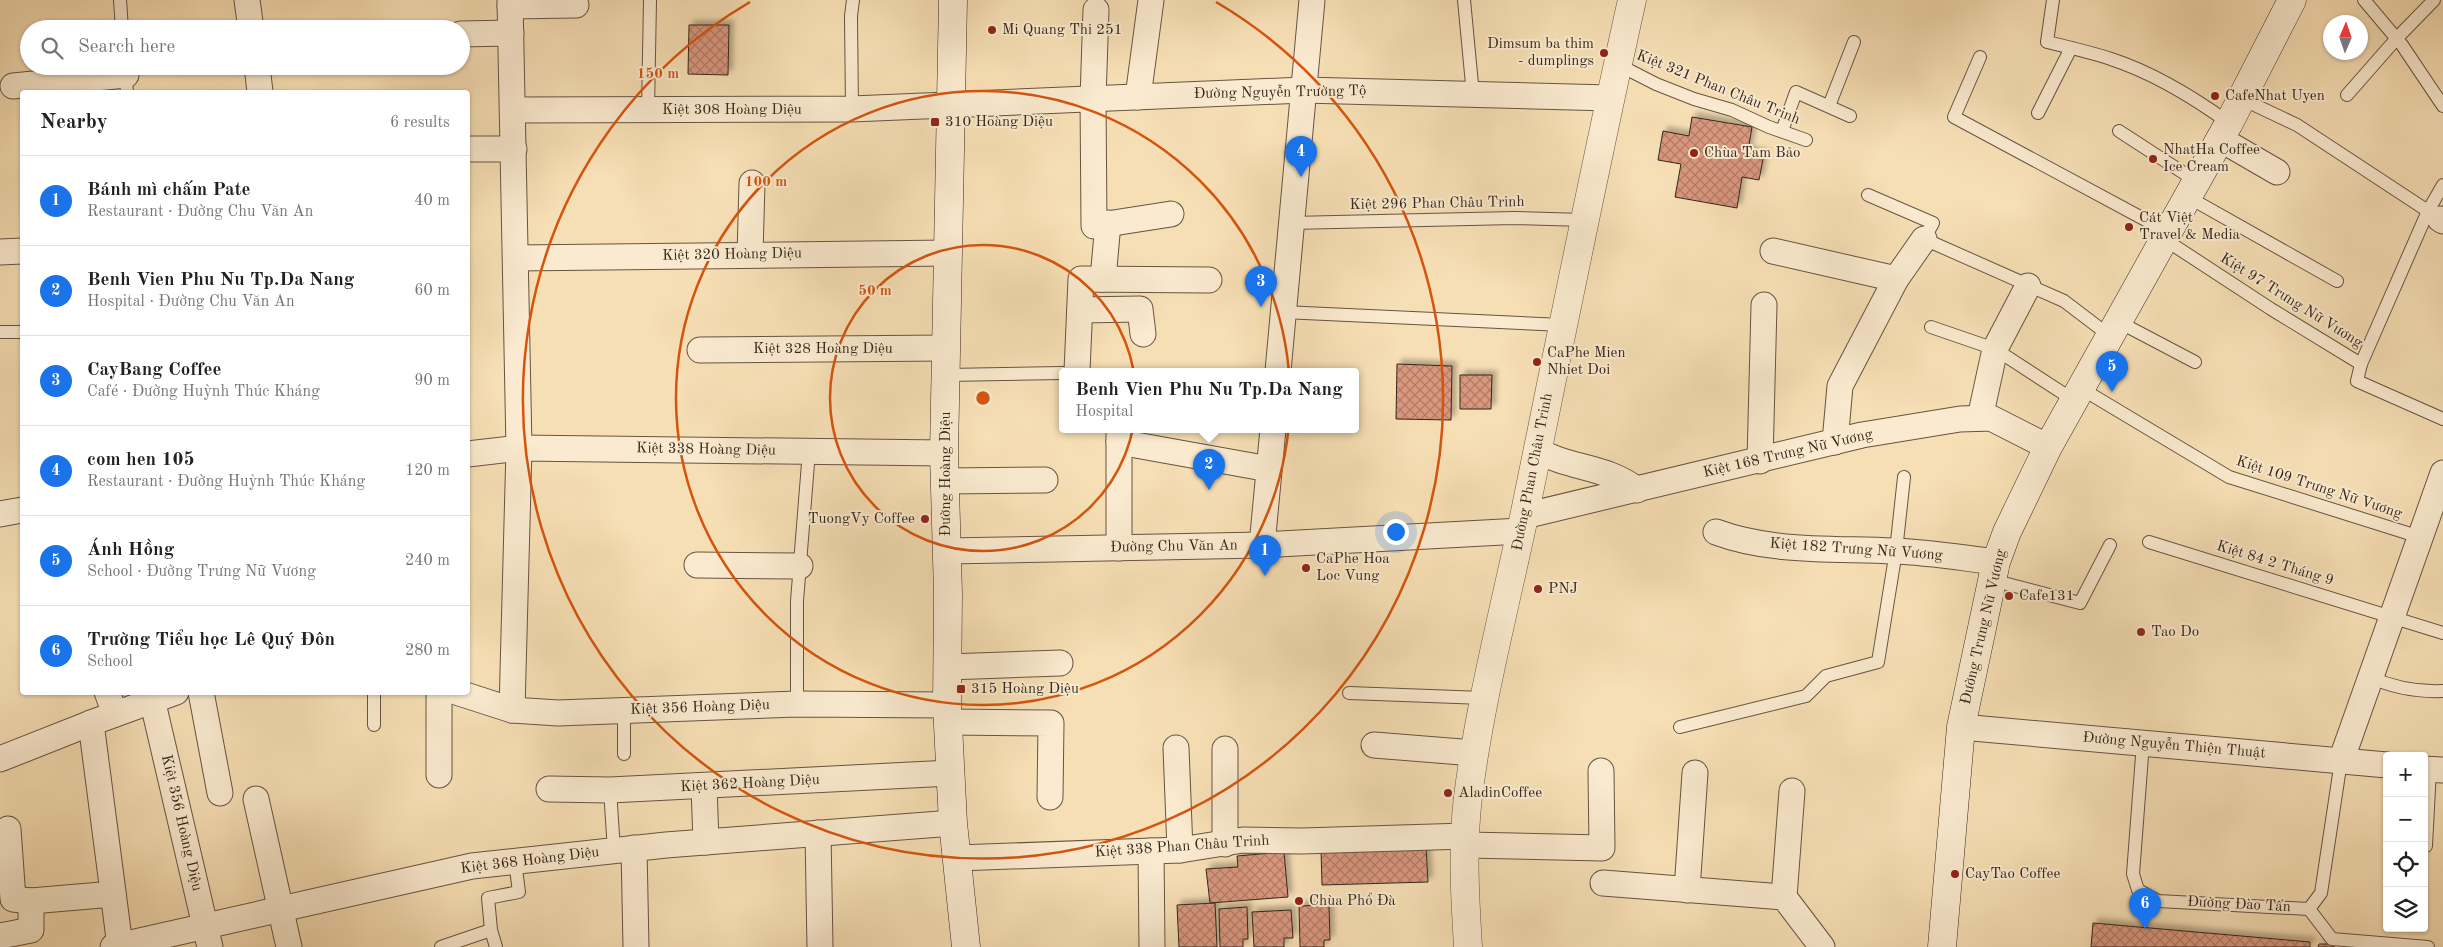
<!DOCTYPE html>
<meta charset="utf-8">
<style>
body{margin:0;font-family:"Old Standard TT",serif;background:#f2f2f2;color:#202124}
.controls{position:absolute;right:15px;bottom:15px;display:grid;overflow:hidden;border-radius:5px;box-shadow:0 1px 4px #0004}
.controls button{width:45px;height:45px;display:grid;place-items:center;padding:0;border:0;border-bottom:1px solid #e0e0e0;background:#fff;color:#202124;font:25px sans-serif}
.compass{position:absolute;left:2323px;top:15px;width:45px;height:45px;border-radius:50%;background:#fff;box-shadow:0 1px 4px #0004;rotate:2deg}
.you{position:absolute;left:1395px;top:531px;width:18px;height:18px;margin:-12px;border:4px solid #fff;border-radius:50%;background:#1a73e8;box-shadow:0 0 0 8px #1a73e833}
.badge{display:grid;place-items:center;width:32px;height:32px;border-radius:50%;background:#1a73e8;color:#fff;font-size:16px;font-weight:700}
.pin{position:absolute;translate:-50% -41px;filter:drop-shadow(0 1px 2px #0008)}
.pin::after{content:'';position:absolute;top:26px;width:18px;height:15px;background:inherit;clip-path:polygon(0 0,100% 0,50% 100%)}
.popup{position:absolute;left:1059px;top:368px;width:300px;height:65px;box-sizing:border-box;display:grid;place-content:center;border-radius:5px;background:#fff;filter:drop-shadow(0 1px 4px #0005);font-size:16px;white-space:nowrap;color:#757577}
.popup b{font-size:19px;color:#202124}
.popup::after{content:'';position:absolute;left:50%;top:100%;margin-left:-10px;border:10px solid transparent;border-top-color:#fff}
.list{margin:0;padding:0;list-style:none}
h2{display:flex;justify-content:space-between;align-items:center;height:65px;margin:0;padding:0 20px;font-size:21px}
h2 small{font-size:16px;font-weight:400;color:#757577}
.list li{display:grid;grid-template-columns:32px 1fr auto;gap:15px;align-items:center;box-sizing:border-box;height:90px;padding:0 20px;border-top:1px solid #e0e0e0}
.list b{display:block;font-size:19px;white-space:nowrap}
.list p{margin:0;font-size:16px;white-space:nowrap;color:#757577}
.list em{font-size:16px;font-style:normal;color:#757577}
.icon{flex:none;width:28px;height:28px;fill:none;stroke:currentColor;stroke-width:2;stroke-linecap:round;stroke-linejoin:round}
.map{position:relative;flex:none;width:2443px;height:947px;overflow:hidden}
.search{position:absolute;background:#fff;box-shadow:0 1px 4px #0004;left:20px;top:20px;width:450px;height:55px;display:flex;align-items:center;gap:12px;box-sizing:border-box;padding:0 18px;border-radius:28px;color:#757577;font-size:19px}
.panel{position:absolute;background:#fff;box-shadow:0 1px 4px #0004;left:20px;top:90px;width:450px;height:605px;border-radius:5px}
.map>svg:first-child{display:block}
.building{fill:url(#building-cross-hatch);stroke:#35261b;filter:url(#shadow)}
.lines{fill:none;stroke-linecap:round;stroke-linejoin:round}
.service-casing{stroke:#665442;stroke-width:14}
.minor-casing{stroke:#665442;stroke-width:27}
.tertiary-casing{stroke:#665442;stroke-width:29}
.secondary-casing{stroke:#35261b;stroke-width:29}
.service{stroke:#faeacf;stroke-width:12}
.minor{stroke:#faeacf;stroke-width:25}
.tertiary{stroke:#faeacf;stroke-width:28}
.secondary{stroke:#faeacf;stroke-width:28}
.ring{fill:none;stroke:#d6540e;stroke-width:2.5}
.poi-dot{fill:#8f2418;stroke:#faeacf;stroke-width:2}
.labels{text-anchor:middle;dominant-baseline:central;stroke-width:4;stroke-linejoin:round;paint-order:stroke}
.poi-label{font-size:15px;fill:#35261b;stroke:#faeacf;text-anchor:start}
.street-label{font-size:15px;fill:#35261b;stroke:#faeacf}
.centre{fill:#d6540e;stroke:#faeacf;stroke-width:2.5}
.ring-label{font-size:15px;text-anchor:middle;font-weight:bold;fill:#d6540e;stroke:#faeacf;stroke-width:4;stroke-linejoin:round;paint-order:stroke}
</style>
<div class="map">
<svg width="2443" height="947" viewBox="0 0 2443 947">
<defs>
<pattern id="building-cross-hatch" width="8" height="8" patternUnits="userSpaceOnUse" patternTransform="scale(1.25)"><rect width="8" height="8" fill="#d9977e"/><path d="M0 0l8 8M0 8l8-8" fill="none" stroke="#b17b66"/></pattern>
<filter id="shadow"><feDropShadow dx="4.5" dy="-4.5" stdDeviation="2.5" flood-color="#0004"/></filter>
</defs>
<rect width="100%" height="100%" fill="#f7dfb5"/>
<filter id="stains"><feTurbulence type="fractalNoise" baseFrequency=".004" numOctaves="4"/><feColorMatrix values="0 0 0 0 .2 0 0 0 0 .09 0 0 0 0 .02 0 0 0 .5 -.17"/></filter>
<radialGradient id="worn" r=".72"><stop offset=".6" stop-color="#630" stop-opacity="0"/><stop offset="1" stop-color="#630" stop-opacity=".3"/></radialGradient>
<g class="building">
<polygon points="689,25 729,25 728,75 688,74"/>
<polygon points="1692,117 1752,127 1748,151 1764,154 1759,180 1742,177 1737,208 1675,197 1681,164 1658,160 1663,131 1689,136"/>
<polygon points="1397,364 1452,366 1451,420 1396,419"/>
<polygon points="1460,375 1492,375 1491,409 1460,409"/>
<polygon points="1426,847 1428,882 1322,885 1321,850"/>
<polygon points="1284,852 1288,897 1210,903 1206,869 1238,867 1237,856"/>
<polygon points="1215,903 1217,947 1179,947 1177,905"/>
<polygon points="1329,905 1330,940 1324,940 1324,947 1300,947 1299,906"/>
<polygon points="1247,907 1248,939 1243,939 1243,947 1220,947 1219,909"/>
<polygon points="1291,910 1293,938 1284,938 1284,947 1254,947 1252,912"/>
<polygon points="2093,923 2310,942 2310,947 2091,947"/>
<polygon points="2319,944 2334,944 2334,947 2318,947"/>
</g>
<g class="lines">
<defs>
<g id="service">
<polyline points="120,0 122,29"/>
<polyline points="1464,0 1473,95"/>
<path d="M 2053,0 L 2047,42 C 2068,47 2090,52 2111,59 C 2154,73 2193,97 2229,123"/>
<polyline points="2364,0 2402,45 2443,106"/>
<polyline points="1980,57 1954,117 2168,232"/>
<polyline points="1617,64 1656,84 1694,99 1732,110 1769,127 1806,140"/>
<polyline points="125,71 127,92"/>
<polyline points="2347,95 2397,38 2434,0"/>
<polyline points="2242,99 2297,125 2434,215"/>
<polyline points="1829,106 1854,42"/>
<polyline points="852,109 851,16 853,0"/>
<polyline points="648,110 650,0"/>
<polyline points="2038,113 2071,48"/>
<polyline points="1782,131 1796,92 1850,116"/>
<polyline points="2119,131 2196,181"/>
<polyline points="1868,195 1933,223 1924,239 2064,301 2110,336"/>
<polyline points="2188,197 2337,281"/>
<polyline points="1291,223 1514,218 1584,220"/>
<polyline points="2164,239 2271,309 2361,364 2428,211 2443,185"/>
<polyline points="1283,312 1563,325"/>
<polyline points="2117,321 2195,362"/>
<polyline points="1931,327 1995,349 2075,401"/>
<polyline points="0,332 22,332"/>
<polyline points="2361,364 2357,381 2443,419"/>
<polyline points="946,375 1063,373"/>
<polyline points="2082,389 2229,477 2420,537"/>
<polyline points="2149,542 2443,633"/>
<polyline points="1992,580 2080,603 2110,545"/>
<path d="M 2370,677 C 2394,688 2416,692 2442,691"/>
<polyline points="1349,693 1483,698"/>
<polyline points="797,704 797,601 809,451"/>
<polyline points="374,725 374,692"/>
<polyline points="1680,727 1806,696 1826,676 1878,662 1896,551 1904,477"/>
<polyline points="2143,743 2133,874 2138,890 2158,901 2309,909"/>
<polyline points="624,754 624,710"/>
<polyline points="610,790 614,850"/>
<polyline points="2426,846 2430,769"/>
<polyline points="2309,909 2321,893 2341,761"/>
<polyline points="2309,909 2332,939 2428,947"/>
<polyline points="491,930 488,898 519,892 515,861"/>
<polyline points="441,947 491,930 496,947"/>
</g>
<g id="minor">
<polyline points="247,0 251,29"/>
<polyline points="510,0 519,448 512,710"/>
<polyline points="510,6 576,5"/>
<polyline points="1096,10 1093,98 1094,226 1171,214"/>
<polyline points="461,34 511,33"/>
<polyline points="257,66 260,92"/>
<polyline points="13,86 126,75"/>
<polyline points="1138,97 1151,0"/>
<polyline points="513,110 852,109 1303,90 1610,98"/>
<polyline points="2220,139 2277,172"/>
<polyline points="468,149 514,149"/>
<polyline points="2440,219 2443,221"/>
<polyline points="1773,251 1896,279"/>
<polyline points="0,252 22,251"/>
<polyline points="750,255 752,183"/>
<polyline points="516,258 948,253"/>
<polyline points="1103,279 1108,223"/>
<polyline points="1080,310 1140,309 1143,334"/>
<polyline points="700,350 946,348"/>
<polyline points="1077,371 1081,279 1209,280"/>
<polyline points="1278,371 1312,0"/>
<polyline points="1980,418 1995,349 2028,286"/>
<polyline points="1119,429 1119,548"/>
<polyline points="1119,442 1269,469"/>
<polyline points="1835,442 1840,386 1896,279 1924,239"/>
<path d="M 1537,450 C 1569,469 1608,466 1637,490"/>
<polyline points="468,454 519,448 944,453"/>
<polyline points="1760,461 1764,305"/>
<polyline points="945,481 1045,480"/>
<polyline points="0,514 22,510"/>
<polyline points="1524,516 1862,435 1960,419 1991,418 2048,447"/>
<path d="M 1716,532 C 1772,553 1836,548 1894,551 C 1928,552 1962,558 1996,562"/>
<polyline points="1262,545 1273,429"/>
<polyline points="947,551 1262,545 1521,531"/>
<polyline points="697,565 800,566"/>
<polyline points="947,667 1060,663"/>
<polyline points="107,692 115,714"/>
<polyline points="201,692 220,793"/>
<polyline points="439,692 439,775"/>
<polyline points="456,692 512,710 558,713 797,704 947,705"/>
<polyline points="152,699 210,947"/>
<polyline points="948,722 1051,723 1050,797"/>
<polyline points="91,723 120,946"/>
<polyline points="1961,727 2387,765"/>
<polyline points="1374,745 1474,753"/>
<polyline points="1176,748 1180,850"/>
<polyline points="0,759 91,723 176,692"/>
<polyline points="2341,761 2443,473"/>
<polyline points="2424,769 2443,770"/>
<polyline points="704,786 706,842"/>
<polyline points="549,789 610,790 951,773"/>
<polyline points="256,799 289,947"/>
<polyline points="8,829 13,899 31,901 113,894"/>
<polyline points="818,833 820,947"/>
<polyline points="1225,844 1225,749"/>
<polyline points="1466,845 1602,848 1601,771"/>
<polyline points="634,848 636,947"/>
<polyline points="1151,851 1152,947"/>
<polyline points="957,858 1180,850 1243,840 1302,841 1466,836"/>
<polyline points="1603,883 1784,897 1822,947"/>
<polyline points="1687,890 1695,773"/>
<polyline points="1784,897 1792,791"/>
<polyline points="0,936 31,930 31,901"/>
<polyline points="113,947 472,866 666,845 953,823"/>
</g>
<path id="tertiary" d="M 1468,947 C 1465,898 1462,846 1468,797 C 1480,701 1505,607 1525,512 C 1560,341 1594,170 1632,0"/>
<g id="secondary">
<polyline points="953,0 944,453 948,594 947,705 953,823 966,947"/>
<polyline points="1942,947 1961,727 1996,562 2007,532 2048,447 2229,123 2292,0"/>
</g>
</defs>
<use href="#service" class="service-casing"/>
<use href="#minor" class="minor-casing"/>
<use href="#tertiary" class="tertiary-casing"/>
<use href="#secondary" class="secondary-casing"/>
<use href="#service" class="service"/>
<use href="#minor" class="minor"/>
<use href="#tertiary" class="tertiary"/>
<use href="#secondary" class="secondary"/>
</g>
<g class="ring">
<circle cx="983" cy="398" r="153"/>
<circle cx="983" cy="398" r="307"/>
<path d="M1216 2A460 460 0 1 1 750 2"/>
</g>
<g class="poi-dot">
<circle cx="992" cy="30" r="5"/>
<circle cx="1604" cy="53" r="5"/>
<circle cx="2215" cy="96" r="5"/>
<rect x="930" y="117" width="10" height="10" rx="2.5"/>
<circle cx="1694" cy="153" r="5"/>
<circle cx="2153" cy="159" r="5"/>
<circle cx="2129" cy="227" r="5"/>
<circle cx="1537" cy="362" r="5"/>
<circle cx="925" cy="519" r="5"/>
<circle cx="1306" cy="568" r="5"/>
<circle cx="1538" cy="589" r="5"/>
<circle cx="2009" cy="596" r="5"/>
<circle cx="2141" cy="632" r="5"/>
<rect x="956" y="684" width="10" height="10" rx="2.5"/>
<circle cx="1448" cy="793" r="5"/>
<circle cx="1955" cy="874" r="5"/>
<circle cx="1299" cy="901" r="5"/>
</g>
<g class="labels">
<g class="poi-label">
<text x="1002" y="30">Mi Quang Thi 251</text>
<text x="1594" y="44" text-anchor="end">Dimsum ba thim<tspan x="1594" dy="17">- dumplings</tspan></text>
<text x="2225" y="96">CafeNhat Uyen</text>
<text x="945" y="122">310 Hoàng Diệu</text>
<text x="2163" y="150">NhatHa Coffee<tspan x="2163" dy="17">Ice Cream</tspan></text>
<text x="1704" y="153">Chùa Tam Bảo</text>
<text x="2139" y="218">Cát Việt<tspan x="2139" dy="17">Travel &amp; Media</tspan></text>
<text x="1547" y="353">CaPhe Mien<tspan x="1547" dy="17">Nhiet Doi</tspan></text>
<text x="915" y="519" text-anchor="end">TuongVy Coffee</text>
<text x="1316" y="559">CaPhe Hoa<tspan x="1316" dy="17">Loc Vung</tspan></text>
<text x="1548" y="589">PNJ</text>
<text x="2019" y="596">Cafe131</text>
<text x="2151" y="632">Tao Do</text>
<text x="971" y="689">315 Hoàng Diệu</text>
<text x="1458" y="793">AladinCoffee</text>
<text x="1965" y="874">CayTao Coffee</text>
<text x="1309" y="901">Chùa Phổ Đà</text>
</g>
<g class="street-label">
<text transform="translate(1718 88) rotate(22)">Kiệt 321 Phan Châu Trinh</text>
<text transform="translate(1280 93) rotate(-1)">Đường Nguyễn Trường Tộ</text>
<text x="732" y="110">Kiệt 308 Hoàng Diệu</text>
<text transform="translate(1437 204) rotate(-1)">Kiệt 296 Phan Châu Trinh</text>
<text transform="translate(732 255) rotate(-1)">Kiệt 320 Hoàng Diệu</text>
<text transform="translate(2291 301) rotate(32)">Kiệt 97 Trưng Nữ Vương</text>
<text x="823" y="349">Kiệt 328 Hoàng Diệu</text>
<text transform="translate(706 450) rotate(1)">Kiệt 338 Hoàng Diệu</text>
<text transform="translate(1788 454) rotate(-13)">Kiệt 168 Trưng Nữ Vương</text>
<text transform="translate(1533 472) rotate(-79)">Đường Phan Châu Trinh</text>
<text transform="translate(946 474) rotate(-90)">Đường Hoàng Diệu</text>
<text transform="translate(2319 488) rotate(18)">Kiệt 109 Trưng Nữ Vương</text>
<text transform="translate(1174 547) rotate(-1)">Đường Chu Văn An</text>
<text transform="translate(1856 550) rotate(4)">Kiệt 182 Trưng Nữ Vương</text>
<text transform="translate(2275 564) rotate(17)">Kiệt 84 2 Tháng 9</text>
<text transform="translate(1984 627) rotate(-77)">Đường Trưng Nữ Vương</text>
<text transform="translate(700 708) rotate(-2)">Kiệt 356 Hoàng Diệu</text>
<text transform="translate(2174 746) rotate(5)">Đường Nguyễn Thiện Thuật</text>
<text transform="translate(750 784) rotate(-3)">Kiệt 362 Hoàng Diệu</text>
<text transform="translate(181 823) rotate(77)">Kiệt 356 Hoàng Diệu</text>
<text transform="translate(1182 847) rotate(-4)">Kiệt 338 Phan Châu Trinh</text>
<text transform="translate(530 861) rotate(-7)">Kiệt 368 Hoàng Diệu</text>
<text transform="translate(2239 905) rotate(3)">Đường Đào Tấn</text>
</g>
</g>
<circle cx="983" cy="398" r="8" class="centre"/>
<g class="ring-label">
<text x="658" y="78">150 m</text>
<text x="766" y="186">100 m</text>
<text x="875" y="295">50 m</text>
</g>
<rect width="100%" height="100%" filter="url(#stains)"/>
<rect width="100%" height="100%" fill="url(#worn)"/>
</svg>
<div class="controls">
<button>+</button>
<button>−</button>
<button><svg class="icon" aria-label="locate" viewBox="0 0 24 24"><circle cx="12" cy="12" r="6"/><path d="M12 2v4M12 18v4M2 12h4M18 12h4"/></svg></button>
<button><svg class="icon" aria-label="layers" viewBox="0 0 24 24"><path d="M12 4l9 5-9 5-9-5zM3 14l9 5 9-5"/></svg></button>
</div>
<svg class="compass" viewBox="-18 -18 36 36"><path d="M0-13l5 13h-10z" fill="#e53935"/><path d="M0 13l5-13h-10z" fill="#757577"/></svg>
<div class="you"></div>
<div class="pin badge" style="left:1265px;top:576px">1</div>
<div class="pin badge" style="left:1209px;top:490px">2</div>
<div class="popup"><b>Benh Vien Phu Nu Tp.Da Nang</b>Hospital</div>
<div class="pin badge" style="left:1261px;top:307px">3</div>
<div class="pin badge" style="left:1301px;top:177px">4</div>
<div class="pin badge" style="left:2112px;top:392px">5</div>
<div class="pin badge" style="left:2145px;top:929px">6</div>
<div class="search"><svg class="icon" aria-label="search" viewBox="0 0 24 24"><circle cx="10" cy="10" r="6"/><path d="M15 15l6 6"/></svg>Search here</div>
<section class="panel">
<h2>Nearby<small>6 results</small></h2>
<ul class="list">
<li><span class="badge">1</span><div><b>Bánh mì chấm Pate</b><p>Restaurant · Đường Chu Văn An</p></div><em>40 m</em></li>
<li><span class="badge">2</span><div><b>Benh Vien Phu Nu Tp.Da Nang</b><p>Hospital · Đường Chu Văn An</p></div><em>60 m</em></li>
<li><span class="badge">3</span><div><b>CayBang Coffee</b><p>Café · Đường Huỳnh Thúc Kháng</p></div><em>90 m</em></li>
<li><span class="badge">4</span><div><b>com hen 105</b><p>Restaurant · Đường Huỳnh Thúc Kháng</p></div><em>120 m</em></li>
<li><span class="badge">5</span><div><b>Ánh Hồng</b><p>School · Đường Trưng Nữ Vương</p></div><em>240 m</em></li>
<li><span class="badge">6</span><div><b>Trường Tiểu học Lê Quý Đôn</b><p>School</p></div><em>280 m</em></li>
</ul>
</section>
</div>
